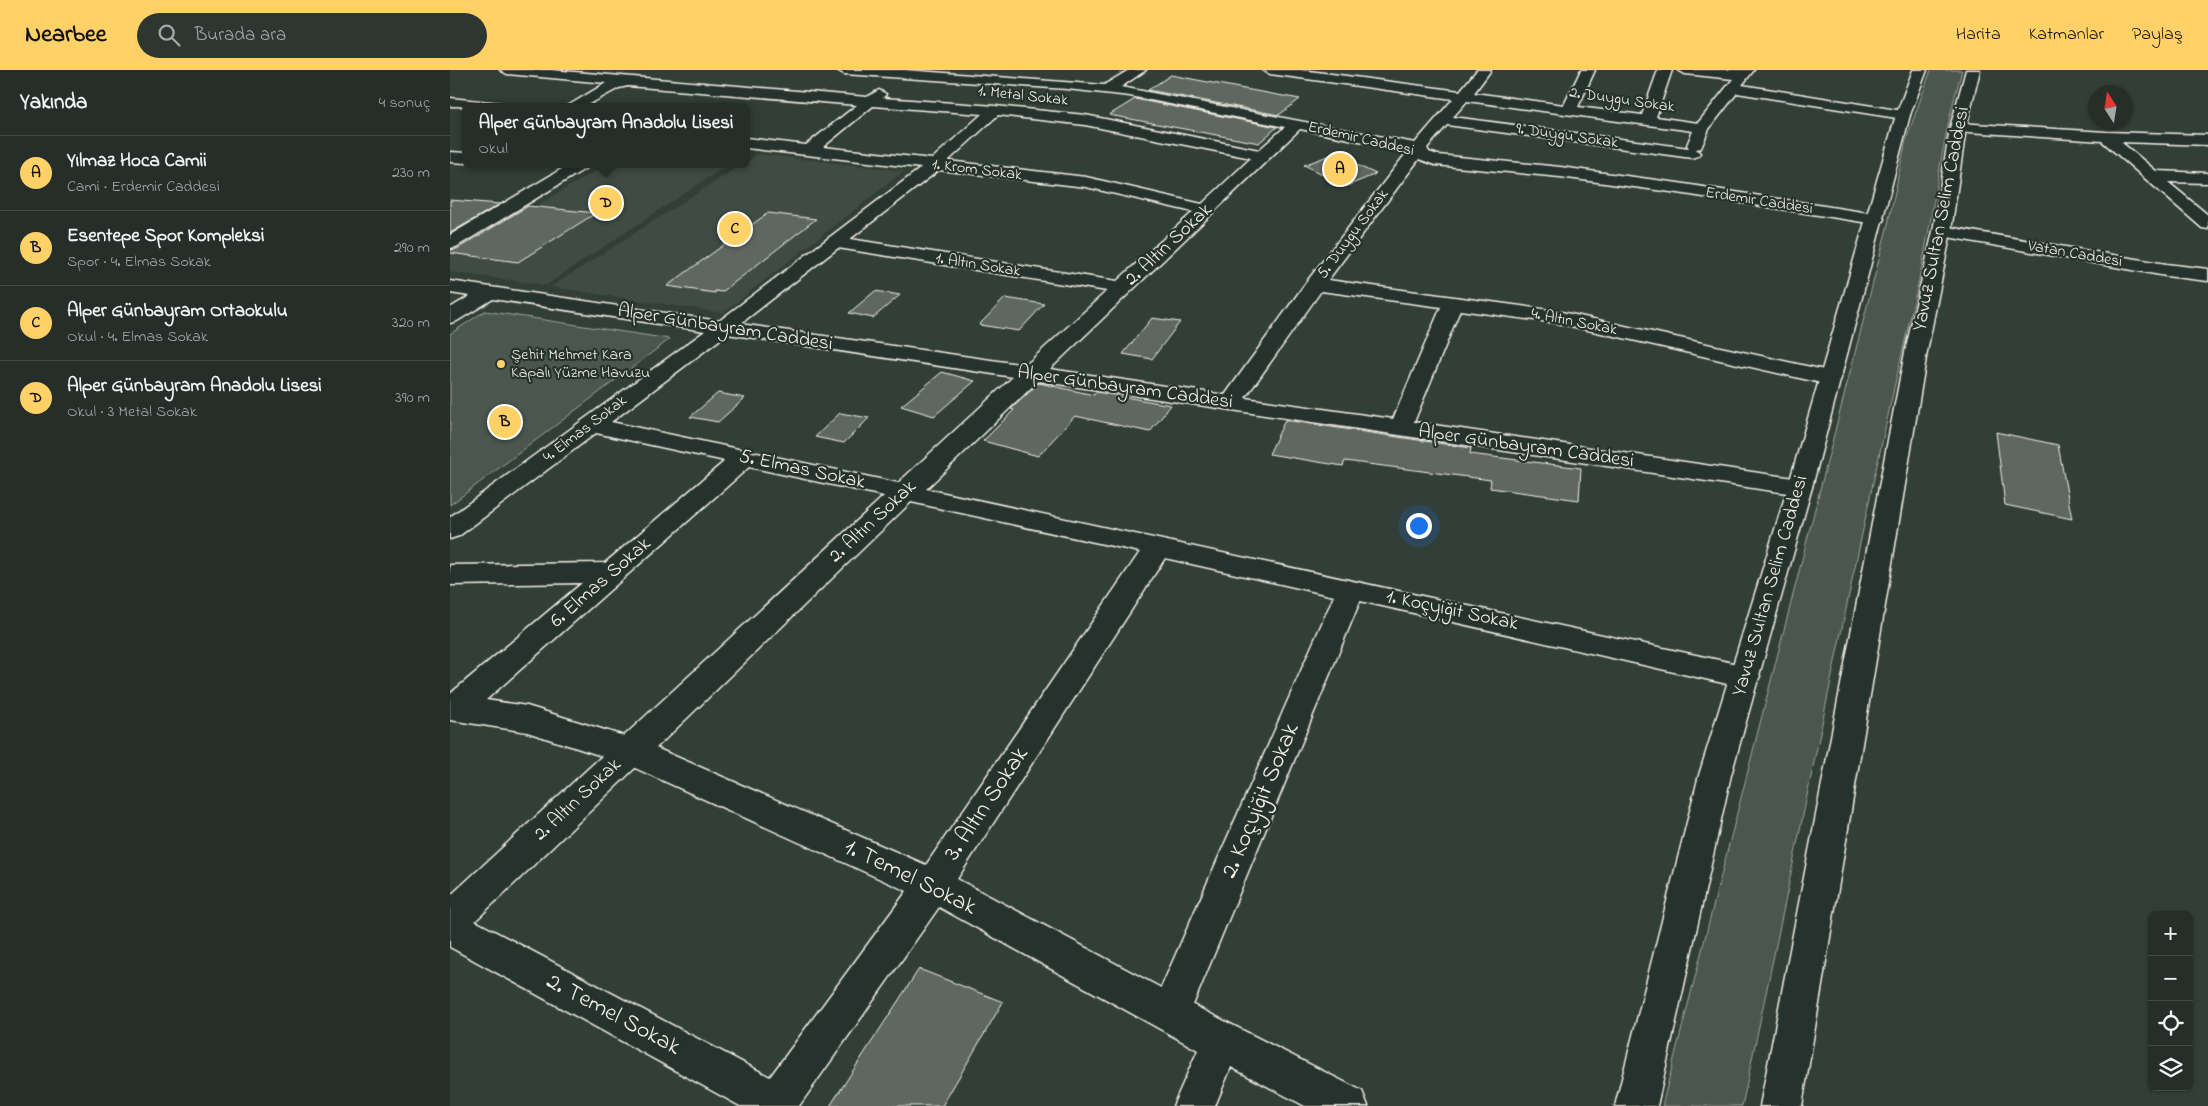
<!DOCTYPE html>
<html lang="tr">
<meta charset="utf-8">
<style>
body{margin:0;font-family:"Indie Flower",sans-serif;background:#2e3632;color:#f1f3f6}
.controls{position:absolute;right:15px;bottom:15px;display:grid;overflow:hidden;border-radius:8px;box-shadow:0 1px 4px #0004}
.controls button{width:45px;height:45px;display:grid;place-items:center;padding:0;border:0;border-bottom:1px solid #424a47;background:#262e2a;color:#f1f3f6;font:25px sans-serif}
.compass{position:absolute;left:1638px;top:15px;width:45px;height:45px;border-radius:50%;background:#262e2a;box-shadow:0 1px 4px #0004;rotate:348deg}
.you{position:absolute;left:968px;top:455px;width:18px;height:18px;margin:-12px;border:4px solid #fff;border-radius:50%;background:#1a73e8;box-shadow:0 0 0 8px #1a73e833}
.badge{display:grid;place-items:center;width:32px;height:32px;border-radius:50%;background:#ffd166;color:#111;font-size:16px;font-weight:700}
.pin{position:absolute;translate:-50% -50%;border:2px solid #fff;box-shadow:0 1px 5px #0006}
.popup{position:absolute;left:12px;top:33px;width:288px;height:65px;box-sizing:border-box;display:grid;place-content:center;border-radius:8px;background:#262e2a;filter:drop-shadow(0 1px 4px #0005);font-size:16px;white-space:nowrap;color:#a4a8a8}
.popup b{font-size:19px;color:#f1f3f6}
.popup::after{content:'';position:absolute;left:50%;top:100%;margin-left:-10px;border:10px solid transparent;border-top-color:#262e2a}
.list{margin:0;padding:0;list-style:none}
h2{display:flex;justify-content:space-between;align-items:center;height:65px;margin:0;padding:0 20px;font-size:21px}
h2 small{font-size:16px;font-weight:400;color:#a4a8a8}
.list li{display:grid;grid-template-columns:32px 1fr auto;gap:15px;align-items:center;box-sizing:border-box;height:75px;padding:0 20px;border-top:1px solid #424a47}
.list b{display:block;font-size:19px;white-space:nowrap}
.list p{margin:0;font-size:16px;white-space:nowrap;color:#a4a8a8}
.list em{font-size:16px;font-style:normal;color:#a4a8a8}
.icon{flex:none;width:28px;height:28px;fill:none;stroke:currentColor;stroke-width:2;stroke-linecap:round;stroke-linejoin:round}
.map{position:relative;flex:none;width:1758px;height:1036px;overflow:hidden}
header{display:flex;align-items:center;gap:30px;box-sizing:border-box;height:70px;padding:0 25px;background:#ffd166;color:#111}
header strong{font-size:24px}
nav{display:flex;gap:28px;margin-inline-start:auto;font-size:18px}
.search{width:350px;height:45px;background:#2e3632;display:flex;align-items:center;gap:12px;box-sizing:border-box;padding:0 18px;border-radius:28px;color:#a4a8a8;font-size:19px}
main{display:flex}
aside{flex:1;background:#262e2a}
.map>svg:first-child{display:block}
.built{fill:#404b44}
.green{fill:#4c564f;stroke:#a0a49c}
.building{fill:#5f6861;stroke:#f4f1e8}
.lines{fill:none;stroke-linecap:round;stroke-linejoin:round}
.minor-casing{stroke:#f4f1e8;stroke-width:3}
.major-casing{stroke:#f4f1e8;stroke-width:3}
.minor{fill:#26332d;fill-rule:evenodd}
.major{fill:#26332d;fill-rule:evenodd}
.poi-dot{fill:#ffd166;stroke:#26332d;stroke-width:2}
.labels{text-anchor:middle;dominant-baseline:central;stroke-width:4.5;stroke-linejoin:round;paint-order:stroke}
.far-street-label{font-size:16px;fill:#f4f1e8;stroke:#26332d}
.far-poi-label{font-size:16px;fill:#f4f1e8;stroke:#26332d;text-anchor:start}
.street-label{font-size:20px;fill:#f4f1e8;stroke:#26332d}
.near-street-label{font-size:24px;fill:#f4f1e8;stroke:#26332d}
</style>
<header>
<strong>Nearbee</strong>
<div class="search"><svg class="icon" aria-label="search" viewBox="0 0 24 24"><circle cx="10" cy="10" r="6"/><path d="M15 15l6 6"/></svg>Burada ara</div>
<nav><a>Harita</a><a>Katmanlar</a><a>Paylaş</a></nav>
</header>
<main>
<aside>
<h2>Yakında<small>4 sonuç</small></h2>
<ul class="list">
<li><span class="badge">A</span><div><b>Yılmaz Hoca Camii</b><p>Cami · Erdemir Caddesi</p></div><em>230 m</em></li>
<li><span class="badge">B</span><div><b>Esentepe Spor Kompleksi</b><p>Spor · 4. Elmas Sokak</p></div><em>290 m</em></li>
<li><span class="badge">C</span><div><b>Alper Günbayram Ortaokulu</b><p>Okul · 4. Elmas Sokak</p></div><em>320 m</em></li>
<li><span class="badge">D</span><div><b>Alper Günbayram Anadolu Lisesi</b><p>Okul · 3 Metal Sokak</p></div><em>390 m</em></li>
</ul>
</aside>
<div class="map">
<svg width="1758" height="1036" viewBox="0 0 1758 1036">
<rect width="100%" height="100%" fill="#323e38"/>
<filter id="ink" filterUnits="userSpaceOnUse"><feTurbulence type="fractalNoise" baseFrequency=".02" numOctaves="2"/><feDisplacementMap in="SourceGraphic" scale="10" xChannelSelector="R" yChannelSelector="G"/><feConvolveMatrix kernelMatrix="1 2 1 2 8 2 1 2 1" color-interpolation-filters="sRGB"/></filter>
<g filter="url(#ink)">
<g class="built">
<polygon points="308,84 454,101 273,243 101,217 292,94 296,94 296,92"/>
<polygon points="158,94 279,94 96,215 0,202 0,186"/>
</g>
<g class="green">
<path d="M 1481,0 L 1512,0 C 1491,70 1484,143 1468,214 C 1404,486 1351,762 1292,1036 L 1212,1036 L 1438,154 L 1456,70 Z"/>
<polygon points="35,241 220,269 0,435 0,264"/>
</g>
<g class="building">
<polygon points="721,5 789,18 850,29 829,45 698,20"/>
<polygon points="685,29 827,57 809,73 659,45"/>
<polygon points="883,84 926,104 897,116 854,95"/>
<polygon points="0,130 50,134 0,163"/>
<polygon points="78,136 146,143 68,192 0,183 0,180 7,179"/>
<polygon points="318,143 366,149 272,222 265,221 265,223 217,216"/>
<polygon points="425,221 450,225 423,248 399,243"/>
<polygon points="555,228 594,234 569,261 529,255"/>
<polygon points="702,248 730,252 702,289 673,284"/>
<polygon points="492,302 525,311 484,346 451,336"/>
<polygon points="589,313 644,325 646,322 721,335 700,362 625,346 588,386 533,371 564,340 561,339"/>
<polygon points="268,323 295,328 268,352 240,347"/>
<polygon points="390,343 419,348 394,373 365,367"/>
<polygon points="835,350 1021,378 1020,384 1131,398 1129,430 1040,418 1041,410 895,391 893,396 819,384"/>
<polygon points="1546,362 1608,375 1622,449 1555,435"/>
<polygon points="469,899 553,932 492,1036 380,1036"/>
</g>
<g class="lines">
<defs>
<g id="minor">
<path d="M 50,0 L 101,0 L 417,27 L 429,20 L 436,24 L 433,28 L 545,36 L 635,45 L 809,80 L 835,57 L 680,26 L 617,19 L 394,4 L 387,0 L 455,0 L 654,15 L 679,0 L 696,0 L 671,17 L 965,73 L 1003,29 L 820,4 L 813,0 L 851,0 L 1010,21 L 1027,0 L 1041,0 L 1024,23 L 1114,35 L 1131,0 L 1145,0 L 1128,37 L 1192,45 L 1208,0 L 1222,0 L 1206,47 L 1248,53 L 1283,9 L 1235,4 L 1228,0 L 1304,0 L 1292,15 L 1453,41 L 1458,42 L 1460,45 L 1458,48 L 1453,49 L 1287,23 L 1259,59 L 1251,78 L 1246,79 L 1250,83 L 1248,86 L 1242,88 L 997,55 L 977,78 L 979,82 L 988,85 L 1110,97 L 1228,113 L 1425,144 L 1431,145 L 1434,149 L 1431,153 L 1425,154 L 1228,123 L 1110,107 L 985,95 L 969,89 L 878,210 L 1107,241 L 1388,303 L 1391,308 L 1388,313 L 1380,315 L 1107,253 L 1010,240 L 964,352 L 1350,409 L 1359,411 L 1362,417 L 1359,423 L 1350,425 L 588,311 L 476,419 L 1306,598 L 1310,606 L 1306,614 L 1295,618 L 910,531 L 743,935 L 912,1021 L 918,1036 L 855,1036 L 781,997 L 765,1036 L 723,1036 L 748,980 L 489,837 L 349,1036 L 290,1036 L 0,877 L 0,826 L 152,686 L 77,662 L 0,650 L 0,624 L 132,513 L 0,515 L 0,495 L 155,493 L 275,391 L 146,363 L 9,466 L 0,469 L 0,447 L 255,261 L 43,229 L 7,251 L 0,253 L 0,238 L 20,226 L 0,223 L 0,211 L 269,251 L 471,98 L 296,78 L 296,68 L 356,75 L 407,35 L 178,16 L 169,18 L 134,37 L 116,37 L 156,13 L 57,4 ZM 1017,31 L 1243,61 L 1237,75 L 1239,78 L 1003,47 ZM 423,36 L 532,44 L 482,89 L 373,77 ZM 548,45 L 635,55 L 801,88 L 752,134 L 636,107 L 498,91 ZM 850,59 L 958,81 L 858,210 L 775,325 L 600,299 ZM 489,100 L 636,117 L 743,142 L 667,211 L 400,169 ZM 388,178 L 657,221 L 576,295 L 290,254 ZM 871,221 L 991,237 L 943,349 L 795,328 ZM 277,264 L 563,307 L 448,413 L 161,352 ZM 299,397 L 434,426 L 174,666 L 77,636 L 36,630 ZM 461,432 L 690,482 L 476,795 L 206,678 ZM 715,488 L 884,526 L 711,918 L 507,809 ZM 185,698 L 457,821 L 320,1007 L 25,851 Z"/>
<polygon points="0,28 50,33 57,37 0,36"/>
<polygon points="1508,53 1656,62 1758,65 1758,75 1671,72 1706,101 1758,103 1758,113 1718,112 1758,145 1758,159 1752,158 1652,71 1503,61 1500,58 1503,55"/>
<polygon points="0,82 16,83 16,93 0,92"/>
<polygon points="120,94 140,94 138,97 6,177 0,178 0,165"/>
<polygon points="1492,156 1716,194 1758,199 1758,211 1716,206 1486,165 1483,161 1486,157"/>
</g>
<g id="major">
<polygon points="1463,0 1477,0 1460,45 1362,417 1281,705 1207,1036 1165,1036 1249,705 1338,417 1446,45"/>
<polygon points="1516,0 1530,0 1516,58 1501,161 1477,282 1352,1036 1310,1036 1455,282 1483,161 1500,58"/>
</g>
</defs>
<use href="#minor" class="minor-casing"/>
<use href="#major" class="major-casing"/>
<use href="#minor" class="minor"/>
<use href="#major" class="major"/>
</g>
</g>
<circle class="poi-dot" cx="51" cy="294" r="5"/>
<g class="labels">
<g class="far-street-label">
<text transform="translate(573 26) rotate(6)">1. Metal Sokak</text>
<text transform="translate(1172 30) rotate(8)">2. Duygu Sokak</text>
<text transform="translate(1117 66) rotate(8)">9. Duygu Sokak</text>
<text transform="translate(911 69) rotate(13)">Erdemir Caddesi</text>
<text transform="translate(527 100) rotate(7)">1. Krom Sokak</text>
<text transform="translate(1309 131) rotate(9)">Erdemir Caddesi</text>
<text transform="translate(903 164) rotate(-53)">5. Duygu Sokak</text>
<text transform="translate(1625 184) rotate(10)">Vatan Caddesi</text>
<text transform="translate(528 195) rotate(9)">1. Altın Sokak</text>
<text transform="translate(1124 252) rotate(11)">4. Altın Sokak</text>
<text transform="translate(135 359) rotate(-37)">4. Elmas Sokak</text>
</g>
<g class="far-poi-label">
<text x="61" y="285">Şehit Mehmet Kara<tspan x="61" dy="18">Kapalı Yüzme Havuzu</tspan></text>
</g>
<g class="street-label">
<text transform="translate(1492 149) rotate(-79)">Yavuz Sultan Selim Caddesi</text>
<text transform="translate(719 175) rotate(-43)">2. Altın Sokak</text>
<text transform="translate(275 258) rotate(9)">Alper Günbayram Caddesi</text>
<text transform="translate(675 318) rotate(8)">Alper Günbayram Caddesi</text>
<text transform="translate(1076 377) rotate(8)">Alper Günbayram Caddesi</text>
<text transform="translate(352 400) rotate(12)">5. Elmas Sokak</text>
<text transform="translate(423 452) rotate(-43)">2. Altın Sokak</text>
<text transform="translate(151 513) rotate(-41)">6. Elmas Sokak</text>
<text transform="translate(1321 516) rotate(-74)">Yavuz Sultan Selim Caddesi</text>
<text transform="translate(1002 541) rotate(12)">1. Koçyiğit Sokak</text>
<text transform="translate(128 730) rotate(-43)">2. Altın Sokak</text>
</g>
<g class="near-street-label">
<text transform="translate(811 731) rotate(-67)">2. Koçyiğit Sokak</text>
<text transform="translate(537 734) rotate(-56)">3. Altın Sokak</text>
<text transform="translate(460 808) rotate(26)">1. Temel Sokak</text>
<text transform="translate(163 945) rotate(28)">2. Temel Sokak</text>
</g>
</g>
</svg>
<div class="controls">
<button>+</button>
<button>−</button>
<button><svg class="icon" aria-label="locate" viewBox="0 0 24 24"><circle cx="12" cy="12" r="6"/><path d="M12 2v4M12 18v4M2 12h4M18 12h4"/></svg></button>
<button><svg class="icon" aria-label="layers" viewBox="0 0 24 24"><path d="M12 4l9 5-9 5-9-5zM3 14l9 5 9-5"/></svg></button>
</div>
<svg class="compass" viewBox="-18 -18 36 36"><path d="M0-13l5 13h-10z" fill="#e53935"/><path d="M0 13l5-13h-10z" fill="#a4a8a8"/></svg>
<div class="you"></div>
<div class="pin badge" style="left:890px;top:99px">A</div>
<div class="pin badge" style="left:55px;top:352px">B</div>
<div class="pin badge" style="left:285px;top:159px">C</div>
<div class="pin badge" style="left:156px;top:133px">D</div>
<div class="popup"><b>Alper Günbayram Anadolu Lisesi</b>Okul</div>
</div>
</main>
